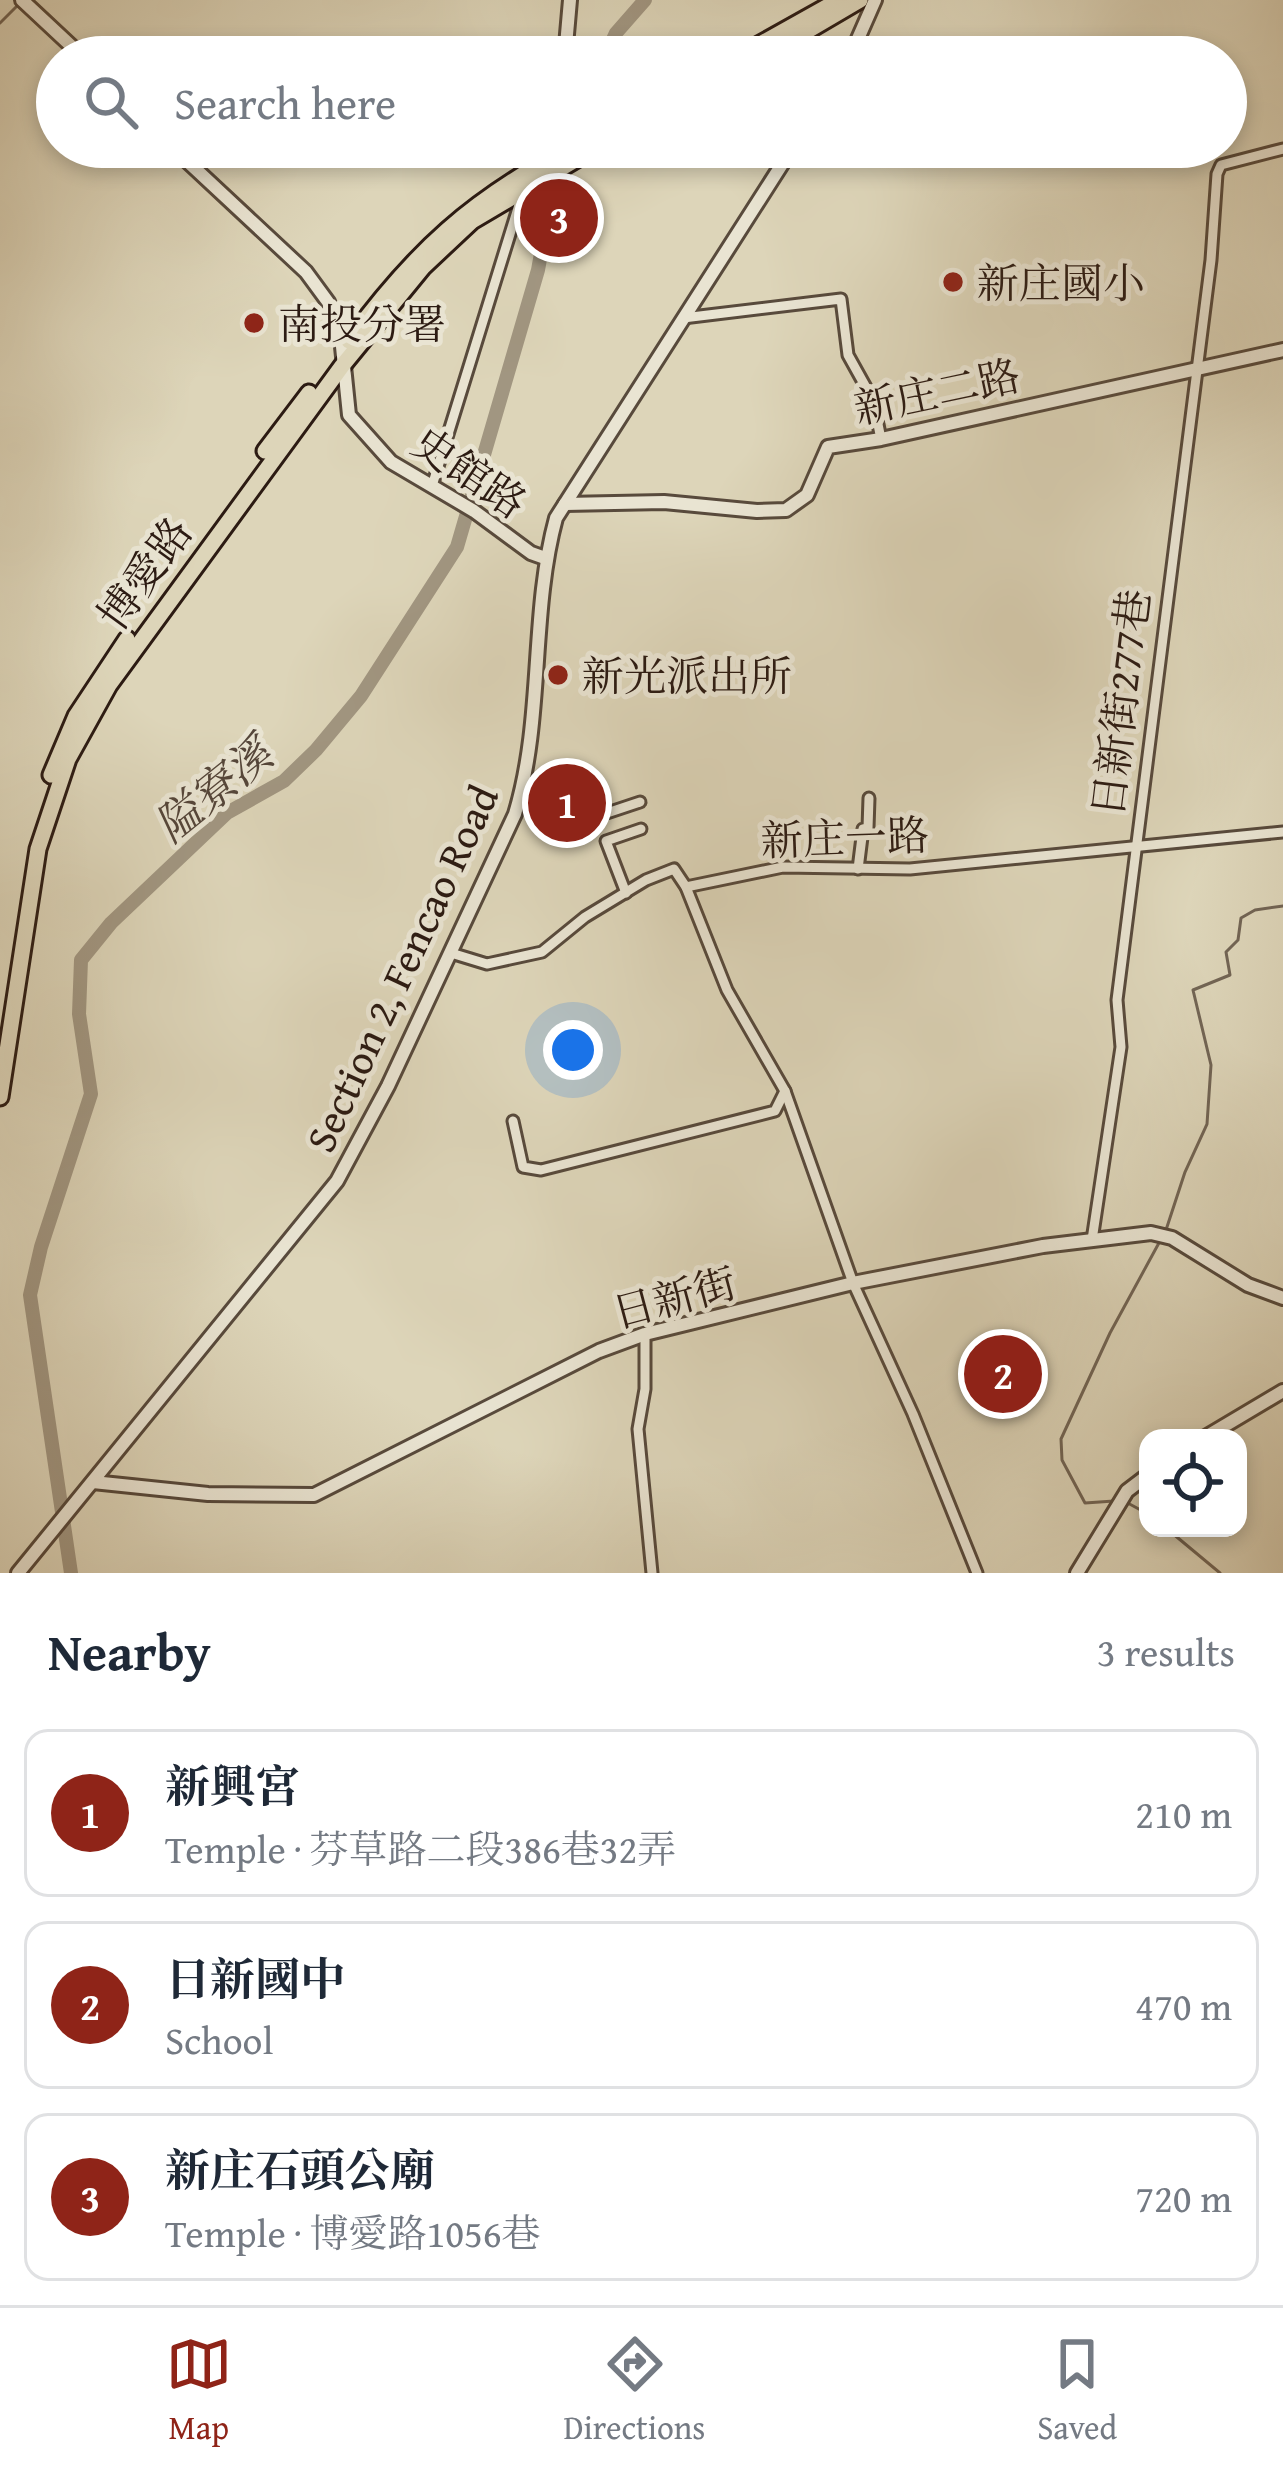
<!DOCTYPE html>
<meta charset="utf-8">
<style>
body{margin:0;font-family:"Gentium Book Plus","Noto Serif TC",serif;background:#f2f2f3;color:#1f2937}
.controls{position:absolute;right:36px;bottom:36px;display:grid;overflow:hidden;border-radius:24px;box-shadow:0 6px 18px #0003}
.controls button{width:108px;height:108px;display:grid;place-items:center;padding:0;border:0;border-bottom:3px solid #e0e1e3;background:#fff;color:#1f2937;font:60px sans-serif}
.you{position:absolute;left:573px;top:1050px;width:42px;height:42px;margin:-30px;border:9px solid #fff;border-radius:50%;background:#1a73e8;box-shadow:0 0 0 18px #1a73e833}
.badge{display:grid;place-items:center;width:78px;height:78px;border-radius:50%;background:#8f2418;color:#fff;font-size:39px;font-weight:700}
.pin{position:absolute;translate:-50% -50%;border:6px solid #fff;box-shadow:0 3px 12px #0006}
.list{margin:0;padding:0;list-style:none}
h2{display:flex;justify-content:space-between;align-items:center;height:156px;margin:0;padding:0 48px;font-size:51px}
h2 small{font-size:39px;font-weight:400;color:#747a83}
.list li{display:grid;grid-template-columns:78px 1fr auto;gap:36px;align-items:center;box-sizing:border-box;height:168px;margin:0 24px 24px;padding:0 24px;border:3px solid #e0e1e3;border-radius:24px}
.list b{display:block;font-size:45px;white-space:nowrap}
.list p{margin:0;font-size:39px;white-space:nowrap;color:#747a83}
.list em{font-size:39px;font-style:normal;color:#747a83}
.icon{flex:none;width:66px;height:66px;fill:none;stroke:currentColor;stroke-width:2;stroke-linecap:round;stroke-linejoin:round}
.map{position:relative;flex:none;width:1283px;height:1573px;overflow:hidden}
.search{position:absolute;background:#fff;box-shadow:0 6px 18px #0003;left:36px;right:36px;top:36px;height:132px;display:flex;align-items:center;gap:30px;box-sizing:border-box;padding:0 42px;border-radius:66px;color:#747a83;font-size:45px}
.sheet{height:732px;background:#fff}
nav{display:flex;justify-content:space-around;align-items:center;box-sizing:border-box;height:168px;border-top:3px solid #e0e1e3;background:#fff;font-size:33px;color:#747a83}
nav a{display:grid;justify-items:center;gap:6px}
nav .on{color:#8f2418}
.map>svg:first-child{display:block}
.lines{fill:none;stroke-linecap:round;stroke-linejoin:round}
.stream{stroke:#726555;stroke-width:3}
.river{stroke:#a19681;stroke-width:14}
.minor-casing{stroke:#584a3c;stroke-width:15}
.tertiary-casing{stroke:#584a3c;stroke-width:18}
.primary-casing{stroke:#2c1b13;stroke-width:21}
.minor{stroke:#e9e4d2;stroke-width:9}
.tertiary{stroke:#e9e4d2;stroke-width:12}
.primary{stroke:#ddd5b9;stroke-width:15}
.poi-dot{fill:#8f2418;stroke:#e9e4d2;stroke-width:4.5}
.labels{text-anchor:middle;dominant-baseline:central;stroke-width:10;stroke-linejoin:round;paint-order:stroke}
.poi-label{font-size:42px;fill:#2c1b13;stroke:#e9e4d2;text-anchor:start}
.street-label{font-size:42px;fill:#2c1b13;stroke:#e9e4d2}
.water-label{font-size:45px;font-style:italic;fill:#55463a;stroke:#e9e4d2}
</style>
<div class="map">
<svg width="1283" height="1573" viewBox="0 0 1283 1573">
<rect width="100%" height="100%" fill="#ddd5b9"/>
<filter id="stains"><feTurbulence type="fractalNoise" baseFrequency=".00167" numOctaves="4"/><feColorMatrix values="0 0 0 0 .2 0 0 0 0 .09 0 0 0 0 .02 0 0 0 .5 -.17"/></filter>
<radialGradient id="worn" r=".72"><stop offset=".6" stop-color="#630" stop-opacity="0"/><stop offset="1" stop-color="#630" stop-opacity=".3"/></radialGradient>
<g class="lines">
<g class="stream">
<polyline points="0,23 20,3"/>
<polyline points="1165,1233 1185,1172 1207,1124 1211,1065 1193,990 1230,975 1226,952 1238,940 1241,918 1255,910 1283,906"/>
<polyline points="1114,1501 1085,1503 1062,1460 1061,1439 1110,1333 1160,1241"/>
<polyline points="1124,1501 1148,1514"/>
<polyline points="1166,1528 1220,1573"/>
</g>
<g class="river">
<polyline points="605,57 616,33 645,0"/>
<polyline points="71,1573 30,1295 41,1247 91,1094 79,1014 81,960 111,923 227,813 284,781 316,750 361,696 457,547 538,270 557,167"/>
</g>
<defs>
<g id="minor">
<polyline points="683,318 841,299 848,355 873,400 881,439"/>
<polyline points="432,486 523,192"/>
<polyline points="595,817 640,802"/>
<polyline points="858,869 863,829 868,828 869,798"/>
<polyline points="686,887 783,867 910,869 1283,832"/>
<polyline points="626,893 606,841 641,829"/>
<polyline points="451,953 487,964 542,952 585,917 646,880 674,869 686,887 727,990 785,1091 853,1283 913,1414 977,1573"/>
<polyline points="513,1121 523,1167 541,1170 775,1111 785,1091"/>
<polyline points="1092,1240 1121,1047 1117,1000 1211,260 1217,174 1221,165 1283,149"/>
<polyline points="645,1334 645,1389 638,1429 652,1573"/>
</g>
<g id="tertiary">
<polyline points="22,0 83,57"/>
<polyline points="565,57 570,0"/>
<polyline points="850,57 875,0"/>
<polyline points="172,147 306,272 328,302 341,337 349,415 391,462 474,511 531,553 545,558"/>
<polyline points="528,174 537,147"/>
<polyline points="565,504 664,502 757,511 786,510 807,495 828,447 881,439 1283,350"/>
<polyline points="1204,1438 1283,1391"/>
<polyline points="93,1482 208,1494 314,1495 599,1351 645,1334 853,1283 1043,1246 1151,1233 1172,1238 1248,1285 1283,1298"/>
<path d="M 18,1573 L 337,1181 L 388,1086 L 515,814 C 544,718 530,614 556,518 L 793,147"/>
<polyline points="1077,1573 1127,1491 1148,1475"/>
</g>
<g id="primary">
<polyline points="737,57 839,0"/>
<polyline points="763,57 860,0"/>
<path d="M 349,341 C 415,251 471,200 571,147"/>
<polyline points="265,451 309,393"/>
<polyline points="51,775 76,716 127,639"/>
<polyline points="0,1097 38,849 68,759 109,685 342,366 423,267 472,221 597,147"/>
</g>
</defs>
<use href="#minor" class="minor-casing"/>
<use href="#tertiary" class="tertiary-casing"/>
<use href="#primary" class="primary-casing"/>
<use href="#minor" class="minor"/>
<use href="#tertiary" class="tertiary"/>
<use href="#primary" class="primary"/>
</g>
<g class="poi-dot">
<circle cx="953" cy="282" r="12"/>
<circle cx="254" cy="323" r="12"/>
<circle cx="558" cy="675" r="12"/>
</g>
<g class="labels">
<g class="poi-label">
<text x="977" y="282">新庄國小</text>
<text x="278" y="323">南投分署</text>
<text x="582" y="675">新光派出所</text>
</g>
<g class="street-label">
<text transform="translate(937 391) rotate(-12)">新庄二路</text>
<text transform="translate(470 472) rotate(34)">史館路</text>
<text transform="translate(144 573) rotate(-54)">博愛路</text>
<text transform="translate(1120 703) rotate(-83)">日新街277巷</text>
<text transform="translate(845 837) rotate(-2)">新庄一路</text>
<text transform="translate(401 968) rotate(-65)">Section 2, Fencao Road</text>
<text transform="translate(674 1297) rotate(-15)">日新街</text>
</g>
<g class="water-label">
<text transform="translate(213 789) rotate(-39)">隘寮溪</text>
</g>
</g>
<rect width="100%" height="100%" filter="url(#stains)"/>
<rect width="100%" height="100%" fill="url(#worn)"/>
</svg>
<div class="controls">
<button><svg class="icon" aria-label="locate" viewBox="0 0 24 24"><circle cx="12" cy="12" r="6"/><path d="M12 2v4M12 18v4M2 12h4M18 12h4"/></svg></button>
</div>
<div class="you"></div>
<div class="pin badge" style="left:567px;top:803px">1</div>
<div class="pin badge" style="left:1003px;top:1374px">2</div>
<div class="pin badge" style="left:559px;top:218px">3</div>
<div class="search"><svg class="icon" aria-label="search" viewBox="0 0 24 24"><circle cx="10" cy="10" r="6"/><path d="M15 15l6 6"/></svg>Search here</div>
</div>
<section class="sheet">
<h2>Nearby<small>3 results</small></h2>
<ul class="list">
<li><span class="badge">1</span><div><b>新興宮</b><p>Temple · 芬草路二段386巷32弄</p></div><em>210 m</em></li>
<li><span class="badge">2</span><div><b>日新國中</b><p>School</p></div><em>470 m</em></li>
<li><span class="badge">3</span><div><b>新庄石頭公廟</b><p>Temple · 博愛路1056巷</p></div><em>720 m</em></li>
</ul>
</section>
<nav>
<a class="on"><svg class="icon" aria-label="map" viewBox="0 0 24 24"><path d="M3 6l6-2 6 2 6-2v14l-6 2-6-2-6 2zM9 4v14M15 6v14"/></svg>Map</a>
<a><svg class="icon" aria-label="directions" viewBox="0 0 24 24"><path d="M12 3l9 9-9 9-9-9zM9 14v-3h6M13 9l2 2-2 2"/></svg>Directions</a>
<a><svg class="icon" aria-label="saved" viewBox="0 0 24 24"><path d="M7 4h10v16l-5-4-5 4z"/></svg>Saved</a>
</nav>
